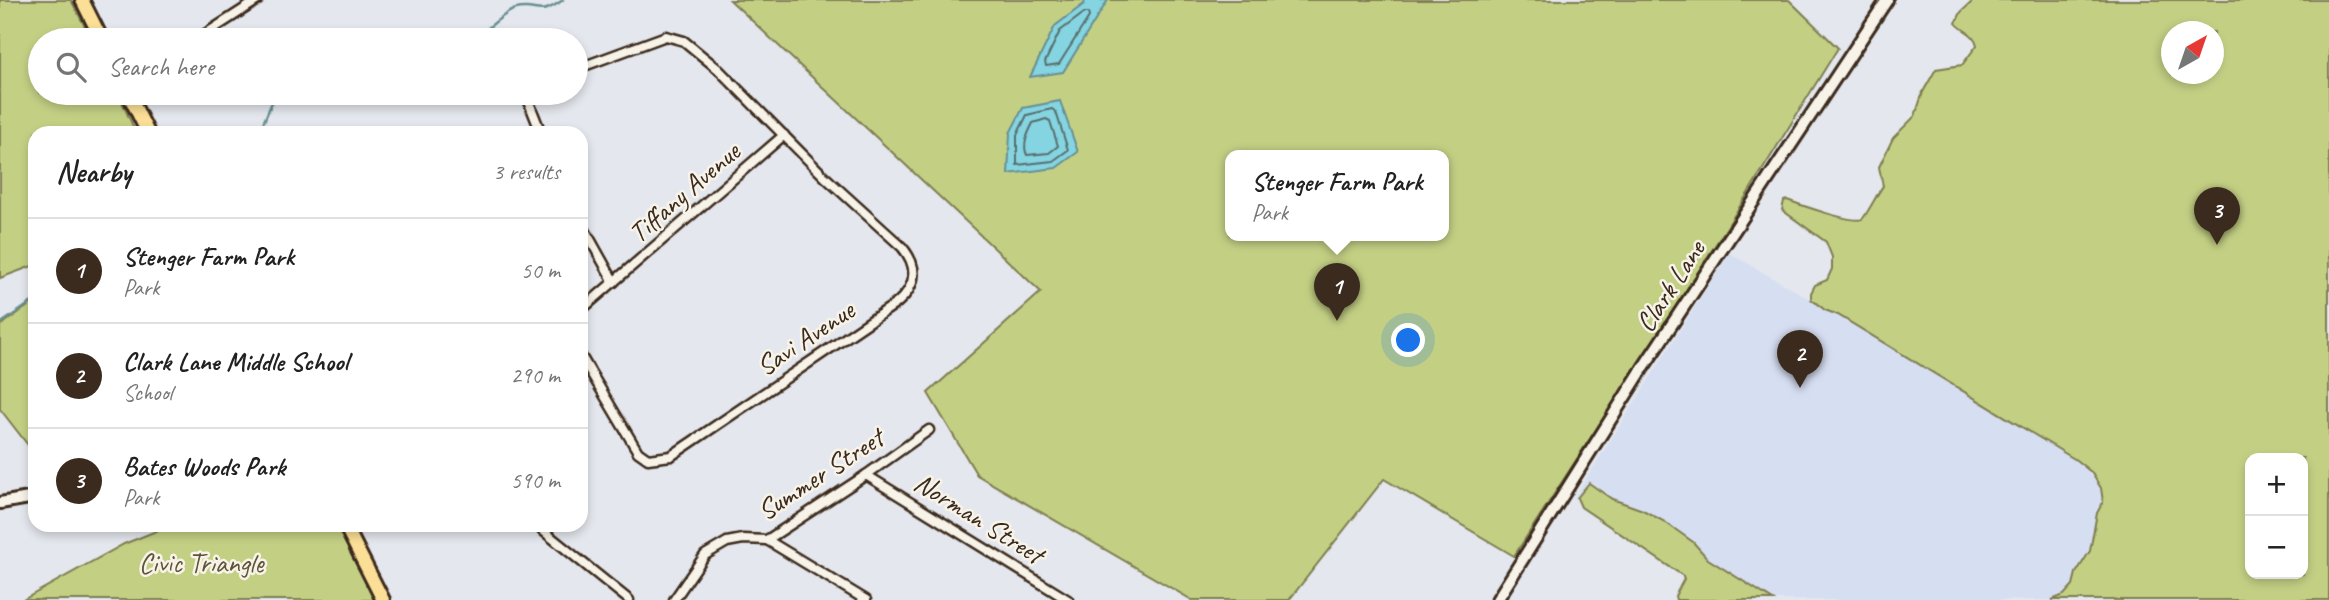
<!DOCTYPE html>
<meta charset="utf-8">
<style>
body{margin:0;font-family:Caveat,sans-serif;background:#f2f2f2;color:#222}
.controls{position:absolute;right:21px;bottom:21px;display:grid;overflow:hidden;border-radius:14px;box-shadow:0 4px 10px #0003}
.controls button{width:63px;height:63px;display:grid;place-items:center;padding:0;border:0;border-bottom:2px solid #e0e0e0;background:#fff;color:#222;font:35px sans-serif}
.compass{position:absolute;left:2161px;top:21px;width:63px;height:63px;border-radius:50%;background:#fff;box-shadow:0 4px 10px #0003;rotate:40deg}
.you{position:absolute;left:1409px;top:341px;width:24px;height:24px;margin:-18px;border:5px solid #fff;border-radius:50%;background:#1a73e8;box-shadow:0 0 0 10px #1a73e833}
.badge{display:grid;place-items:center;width:46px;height:46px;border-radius:50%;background:#3b2a1e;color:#fff;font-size:23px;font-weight:700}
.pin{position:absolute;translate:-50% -58px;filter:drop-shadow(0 2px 4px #0008)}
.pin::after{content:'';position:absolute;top:37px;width:24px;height:21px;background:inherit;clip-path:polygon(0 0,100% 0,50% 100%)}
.popup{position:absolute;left:1225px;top:150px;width:224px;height:91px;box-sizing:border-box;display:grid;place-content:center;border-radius:14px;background:#fff;filter:drop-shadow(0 2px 5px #0005);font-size:23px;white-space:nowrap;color:#767676}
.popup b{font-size:26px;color:#222}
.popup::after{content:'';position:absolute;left:50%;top:100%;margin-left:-14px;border:14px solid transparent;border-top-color:#fff}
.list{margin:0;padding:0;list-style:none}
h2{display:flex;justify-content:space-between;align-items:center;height:91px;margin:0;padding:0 28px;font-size:30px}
h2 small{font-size:23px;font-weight:400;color:#767676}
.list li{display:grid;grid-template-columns:46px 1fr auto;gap:21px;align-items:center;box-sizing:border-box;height:105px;padding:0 28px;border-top:2px solid #e0e0e0}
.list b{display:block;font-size:26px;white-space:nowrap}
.list p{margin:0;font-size:23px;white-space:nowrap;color:#767676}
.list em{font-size:23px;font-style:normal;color:#767676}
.icon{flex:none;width:38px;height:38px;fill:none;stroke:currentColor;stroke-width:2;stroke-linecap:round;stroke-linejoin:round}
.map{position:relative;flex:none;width:2329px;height:600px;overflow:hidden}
.search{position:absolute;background:#fff;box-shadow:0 4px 10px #0003;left:28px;top:28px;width:560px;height:77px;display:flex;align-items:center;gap:18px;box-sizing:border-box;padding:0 24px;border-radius:38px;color:#767676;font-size:26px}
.panel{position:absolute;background:#fff;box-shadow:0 4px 10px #0003;left:28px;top:126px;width:560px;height:406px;border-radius:21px}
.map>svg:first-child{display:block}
.built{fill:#d6def1}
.green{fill:#c3d084;stroke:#7f7d51;stroke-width:2;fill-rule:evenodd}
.water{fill:#84d4e1;stroke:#679093;stroke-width:2}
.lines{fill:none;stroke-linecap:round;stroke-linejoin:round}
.shore{stroke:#586e6c;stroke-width:2}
.stream{stroke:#679093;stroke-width:2.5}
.street-casing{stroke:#3b2a1e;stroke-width:13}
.secondary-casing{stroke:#3b2a1e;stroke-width:16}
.primary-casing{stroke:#3b2a1e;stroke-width:18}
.street{stroke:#f7f3e8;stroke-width:8}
.secondary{stroke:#f7f3e8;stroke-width:10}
.primary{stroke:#fbdf96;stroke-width:12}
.labels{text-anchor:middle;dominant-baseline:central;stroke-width:5;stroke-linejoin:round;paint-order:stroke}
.street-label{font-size:28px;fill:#3b2a1e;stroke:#f7f3e8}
.park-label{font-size:28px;fill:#5d5438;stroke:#f7f3e8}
</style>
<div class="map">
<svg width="2329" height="600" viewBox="0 0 2329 600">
<rect width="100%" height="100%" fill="#e4e7ed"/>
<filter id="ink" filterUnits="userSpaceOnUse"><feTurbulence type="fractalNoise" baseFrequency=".0143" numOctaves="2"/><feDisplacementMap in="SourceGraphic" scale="14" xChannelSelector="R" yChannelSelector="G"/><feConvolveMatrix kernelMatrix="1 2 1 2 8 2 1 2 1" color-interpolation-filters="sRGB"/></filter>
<g filter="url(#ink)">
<polygon class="built" points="1729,253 1838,315 2082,463 2091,472 2101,489 2103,502 2097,514 2090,551 2076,573 2073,585 2064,595 2052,600 1773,600 1708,559 1693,542 1665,522 1643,510 1612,499 1595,485 1589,483 1577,500 1574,498"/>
<g class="green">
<polygon points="0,0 71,0 92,40 40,40 40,93 118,93 136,133 35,133 35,265 0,278"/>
<path d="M 730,0 L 1789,0 L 1838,48 L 1727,227 L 1514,556 L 1384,479 L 1289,600 L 1192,600 L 977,475 L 928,393 L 1041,292 ZM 1230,155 L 1444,155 L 1444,235 L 1230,235 Z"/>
<path d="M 1974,0 L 2329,0 L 2329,600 L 2052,600 L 2064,595 L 2073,585 L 2076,573 L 2090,551 L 2097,513 L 2103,502 L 2101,488 L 2091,472 L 2076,460 L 1838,315 L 1825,310 L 1811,299 L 1811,293 L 1815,285 L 1827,280 L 1832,269 L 1832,257 L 1826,242 L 1782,210 L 1784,201 L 1787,200 C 1798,204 1854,224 1862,219 C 1865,218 1878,192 1883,186 L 1879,167 L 1893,138 L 1915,116 L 1923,92 L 1936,69 L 1962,65 L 1977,45 C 1974,32 1963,32 1956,23 L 1961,12 ZM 2172,32 L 2214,32 L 2214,74 L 2172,74 ZM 2250,458 L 2303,458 L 2303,574 L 2250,574 Z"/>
<polygon points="35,301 35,454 0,409 0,326"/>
<polygon points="1589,483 1612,499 1643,510 1665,522 1693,542 1708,559 1773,600 1676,600 1675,596 1684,579 1683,576 1581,507 1577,498"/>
<polygon points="171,525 342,525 379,600 23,600 124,544"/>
</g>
<g class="water">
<polygon points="1085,0 1108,0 1063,72 1030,77 1055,26 1084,4"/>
<polygon points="1060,101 1078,152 1056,168 1008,174 1010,133 1023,108"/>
</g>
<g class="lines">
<g class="shore">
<polygon points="1084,13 1088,13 1089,17 1059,64 1046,66 1045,62 1060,31"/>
<polygon points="1052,109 1056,112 1068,150 1053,161 1017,165 1017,135 1027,115"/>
<path d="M 1046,119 L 1050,121 L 1058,146 L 1049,153 L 1027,155 C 1022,145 1028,133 1033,123 Z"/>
</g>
<g class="stream">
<path d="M 477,40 C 482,32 507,11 516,9 C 539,4 536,19 563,0"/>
<path d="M 338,93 C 348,109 386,98 402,93"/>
<polyline points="259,133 275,95 290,93"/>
<polyline points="0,324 35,300"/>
</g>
<defs>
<g id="street">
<polyline points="196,40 258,0"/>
<path d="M 576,69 L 666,36 L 684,41 L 718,69 L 825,177 L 902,247 C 919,267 917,286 897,303 L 671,456 L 648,459 L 638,452 L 581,356"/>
<polyline points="531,93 530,105 541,133"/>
<polyline points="581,223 614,282"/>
<polyline points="581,310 784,135"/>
<polyline points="866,475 1068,600"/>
<polyline points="536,525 629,600"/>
<polyline points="767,540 866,600"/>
<polyline points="674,600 705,555 727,542 743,539 767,540 866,475 929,430"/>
</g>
<g id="secondary">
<polyline points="0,503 35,497"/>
<polyline points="1497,600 1643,368 1887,0"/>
</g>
<g id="primary">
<polyline points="82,0 102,40"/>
<polyline points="128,93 148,133"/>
<polyline points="345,525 383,600"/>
</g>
</defs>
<use href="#street" class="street-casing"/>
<use href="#secondary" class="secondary-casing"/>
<use href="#primary" class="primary-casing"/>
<use href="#street" class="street"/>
<use href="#secondary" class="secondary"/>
<use href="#primary" class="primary"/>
</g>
</g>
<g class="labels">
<g class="street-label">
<text transform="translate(684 192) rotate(-41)">Tiffany Avenue</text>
<text transform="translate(1670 286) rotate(-57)">Clark Lane</text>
<text transform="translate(805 338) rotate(-34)">Savi Avenue</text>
<text transform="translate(820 474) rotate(-33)">Summer Street</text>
<text transform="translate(979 518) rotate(32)">Norman Street</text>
</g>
<g class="park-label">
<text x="201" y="562">Civic Triangle</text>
</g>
</g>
</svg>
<div class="controls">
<button>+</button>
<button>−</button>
</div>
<svg class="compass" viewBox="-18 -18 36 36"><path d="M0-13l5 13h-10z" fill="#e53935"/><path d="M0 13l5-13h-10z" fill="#767676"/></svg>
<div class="you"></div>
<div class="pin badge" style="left:1337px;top:321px">1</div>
<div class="popup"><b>Stenger Farm Park</b>Park</div>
<div class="pin badge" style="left:1800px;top:388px">2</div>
<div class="pin badge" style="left:2217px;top:245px">3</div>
<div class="search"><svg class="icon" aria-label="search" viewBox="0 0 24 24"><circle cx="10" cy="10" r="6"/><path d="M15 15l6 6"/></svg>Search here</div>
<section class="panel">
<h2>Nearby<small>3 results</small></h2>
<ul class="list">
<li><span class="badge">1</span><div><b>Stenger Farm Park</b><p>Park</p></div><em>50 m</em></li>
<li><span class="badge">2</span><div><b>Clark Lane Middle School</b><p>School</p></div><em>290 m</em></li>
<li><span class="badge">3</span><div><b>Bates Woods Park</b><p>Park</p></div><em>590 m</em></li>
</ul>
</section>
</div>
